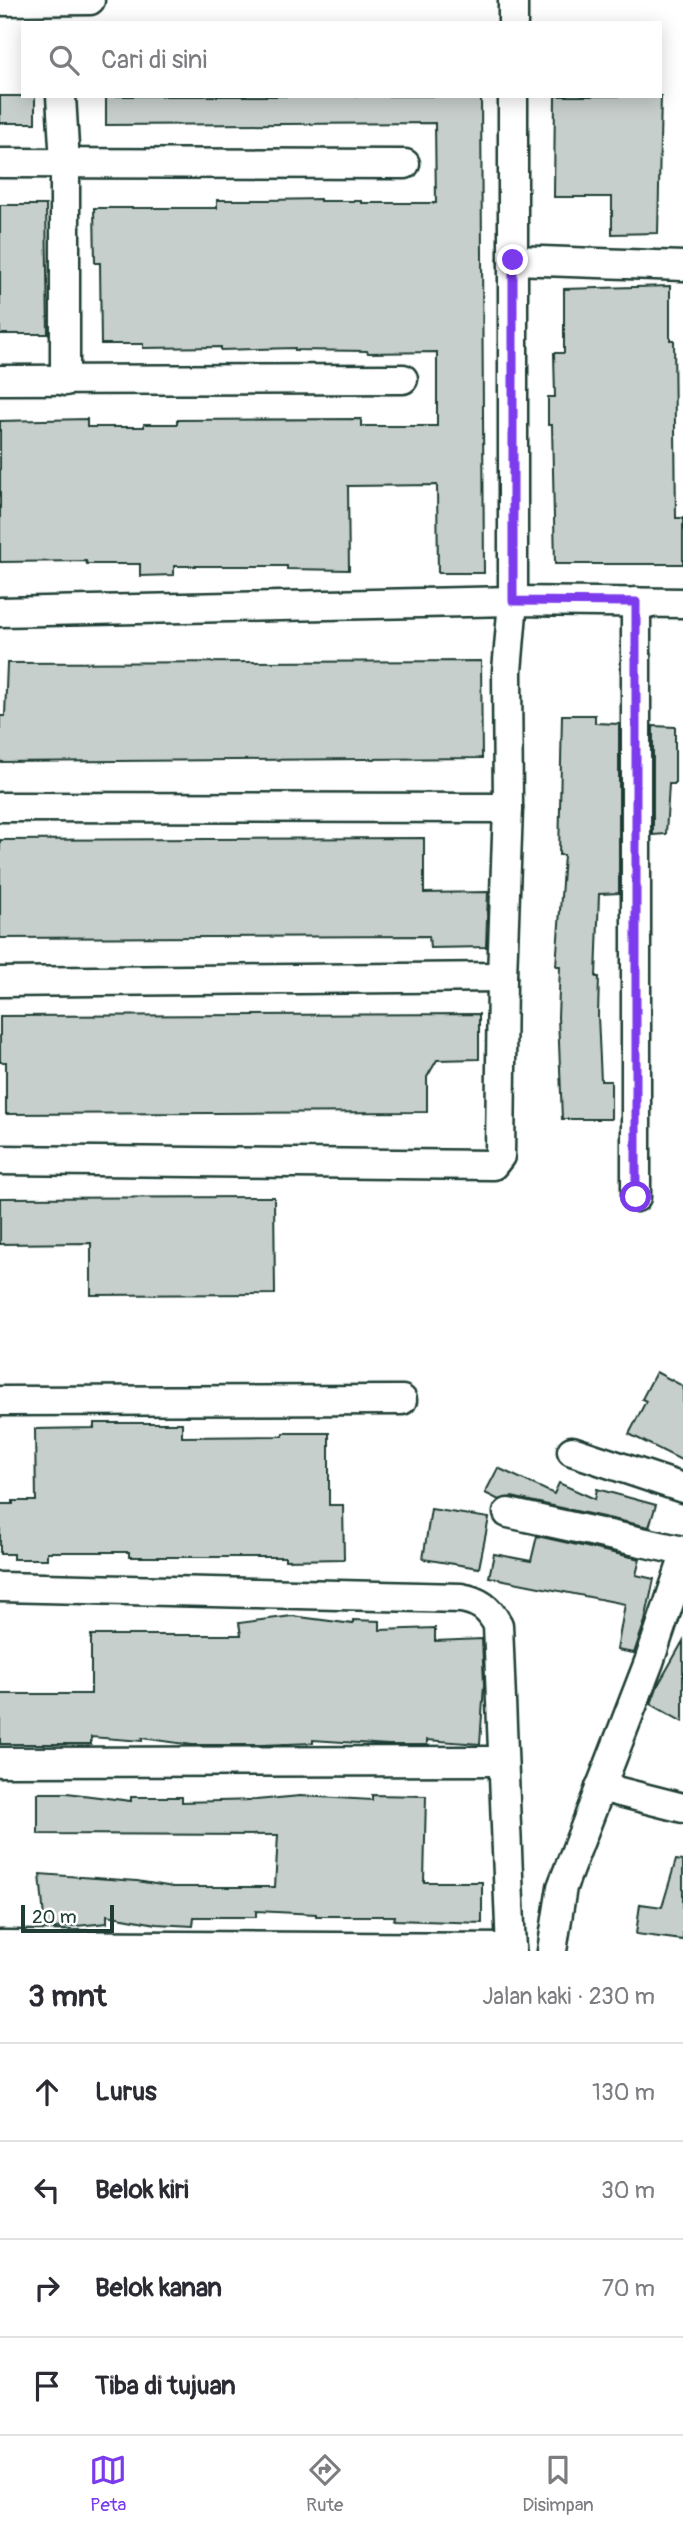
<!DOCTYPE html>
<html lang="id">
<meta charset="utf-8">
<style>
body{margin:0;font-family:Pangolin,sans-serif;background:#f7f7f7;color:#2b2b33}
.scale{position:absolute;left:21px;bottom:18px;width:93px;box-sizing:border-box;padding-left:7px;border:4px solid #1f3d34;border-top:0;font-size:19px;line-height:24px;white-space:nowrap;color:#1f3d34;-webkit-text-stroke:5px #fff;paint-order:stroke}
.stop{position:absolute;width:21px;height:21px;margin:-16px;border:5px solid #7c3aed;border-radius:50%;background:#fff}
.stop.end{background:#7c3aed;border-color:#fff;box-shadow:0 2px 7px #0008}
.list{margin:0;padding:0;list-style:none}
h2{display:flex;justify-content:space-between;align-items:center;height:91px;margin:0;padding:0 28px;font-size:30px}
h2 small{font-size:23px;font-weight:400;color:#7c7c81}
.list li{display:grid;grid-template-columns:46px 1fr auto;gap:21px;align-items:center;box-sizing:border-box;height:98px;padding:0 28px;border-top:2px solid #e1e1e2}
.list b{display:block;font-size:26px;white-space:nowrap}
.list em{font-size:23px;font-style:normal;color:#7c7c81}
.icon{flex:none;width:38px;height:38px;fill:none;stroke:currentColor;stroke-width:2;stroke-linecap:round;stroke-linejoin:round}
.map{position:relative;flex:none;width:683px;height:1951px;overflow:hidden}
.search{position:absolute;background:#fff;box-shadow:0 4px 18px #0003;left:21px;right:21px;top:21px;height:77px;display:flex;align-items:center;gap:18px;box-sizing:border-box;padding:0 24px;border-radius:0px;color:#7c7c81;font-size:26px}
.sheet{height:483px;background:#fff}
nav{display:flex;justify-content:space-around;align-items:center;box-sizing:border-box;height:98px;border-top:2px solid #e1e1e2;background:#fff;font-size:19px;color:#7c7c81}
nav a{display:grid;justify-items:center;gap:4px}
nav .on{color:#7c3aed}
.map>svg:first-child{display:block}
.building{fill:#c7cfcc;stroke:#1f3d34;stroke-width:2}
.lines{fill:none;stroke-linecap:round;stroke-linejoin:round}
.street-casing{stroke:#1f3d34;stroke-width:33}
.street{stroke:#fff;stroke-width:28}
.route{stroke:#7c3aed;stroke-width:9}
</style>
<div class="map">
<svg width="683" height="1951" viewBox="0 0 683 1951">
<rect width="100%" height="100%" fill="#fff"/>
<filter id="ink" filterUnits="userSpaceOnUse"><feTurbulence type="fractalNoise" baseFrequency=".0143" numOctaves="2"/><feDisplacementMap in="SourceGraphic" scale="14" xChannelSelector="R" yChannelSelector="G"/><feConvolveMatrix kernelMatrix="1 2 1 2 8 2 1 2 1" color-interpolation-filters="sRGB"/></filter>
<g filter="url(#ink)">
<g class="building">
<rect x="0" y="96" width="35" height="27"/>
<polygon points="106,96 481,96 484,573 438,573 437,485 348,486 349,570 287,569 287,566 174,566 174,575 140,576 140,564 87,564 86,561 0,562 0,421 87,419 87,427 144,427 144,424 177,424 177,420 361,419 361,426 437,426 437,352 368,353 367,351 295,350 295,348 221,350 221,347 143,348 143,344 101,344 100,263 95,263 94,208 217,208 217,200 267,200 320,199 320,201 362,201 362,203 436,203 435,123 106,125"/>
<polygon points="555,96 661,96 658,233 612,234 612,197 554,197"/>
<polygon points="0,205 46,205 48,334 0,334"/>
<polygon points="670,286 670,340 674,340 676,518 683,518 683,564 555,564 552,425 548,425 548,397 555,397 554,353 564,353 564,289"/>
<polygon points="481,661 482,758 0,762 0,716 5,716 7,663"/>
<polygon points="562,715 595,715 595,723 619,724 619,893 599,894 596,977 599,977 598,1016 601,1081 611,1081 611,1119 562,1119 558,1017 560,966 556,966 564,855 559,855"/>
<polygon points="653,726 675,727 675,784 669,784 666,834 653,835"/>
<polygon points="424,838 424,893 488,892 486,947 430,948 429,936 0,938 0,840"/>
<polygon points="479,1014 479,1059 437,1060 427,1077 427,1112 6,1114 6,1062 0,1062 0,1016"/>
<polygon points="274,1197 275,1294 91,1295 91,1243 0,1244 0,1198"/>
<polygon points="656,1372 683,1386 683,1461 629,1434 646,1401 642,1399"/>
<polygon points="94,1423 182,1423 182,1437 283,1436 283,1433 329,1433 329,1505 343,1505 344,1559 285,1560 285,1557 129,1557 129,1552 47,1552 47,1559 13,1559 13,1554 0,1554 0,1504 13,1504 13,1501 36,1501 35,1429 94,1428"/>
<polygon points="498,1468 554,1494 559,1483 595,1499 597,1489 656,1505 649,1527 512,1497 499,1500 485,1493"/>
<polygon points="431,1509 489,1518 479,1568 423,1559"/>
<polygon points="537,1536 640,1559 636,1575 654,1579 645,1621 634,1653 617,1650 625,1604 489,1577 494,1554 531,1561"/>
<polygon points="292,1616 353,1624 353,1620 380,1621 380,1630 435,1628 435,1641 482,1639 484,1685 480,1744 427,1740 427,1745 389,1745 313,1740 313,1743 262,1745 192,1745 142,1738 142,1741 91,1737 91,1744 0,1744 0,1694 91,1694 91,1635 241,1635 239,1623"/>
<polygon points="683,1641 683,1722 651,1704 658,1685"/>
<polygon points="38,1793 67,1793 131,1801 131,1797 182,1797 182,1802 256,1800 300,1796 372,1800 372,1795 426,1796 424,1882 482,1882 482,1923 394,1920 395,1916 316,1916 316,1914 256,1911 256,1917 194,1917 193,1926 156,1924 107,1915 107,1923 45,1929 40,1874 137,1881 173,1887 275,1887 278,1835 38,1834"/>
<polygon points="676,1860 683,1861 683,1940 636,1934 640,1904 662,1907"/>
</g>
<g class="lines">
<defs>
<g id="street">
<polyline points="513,0 513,23"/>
<polyline points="0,1 90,0"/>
<polyline points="61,96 65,163 65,381"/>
<polyline points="0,163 405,164"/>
<polyline points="513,260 683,266"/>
<polyline points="0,380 403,379"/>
<polyline points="0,612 513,601 683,603"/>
<polyline points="0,807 508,808"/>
<polyline points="0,982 502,977"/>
<polyline points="0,1160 493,1165 500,1156 502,977 508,808 507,671 513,601 513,96"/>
<polyline points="636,1197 636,602"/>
<polyline points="0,1401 402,1400"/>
<polyline points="572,1451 683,1488"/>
<polyline points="508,1513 683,1551"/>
<path d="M 0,1587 L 461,1598 C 479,1601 489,1608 498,1625 L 511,1951"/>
<polyline points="0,1762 502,1761"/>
<polyline points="600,1787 683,1808"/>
<polyline points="0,1945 511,1948"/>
<polyline points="552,1951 562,1887 649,1662 683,1561"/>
</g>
</defs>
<use href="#street" class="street-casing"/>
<use href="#street" class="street"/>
</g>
</g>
<g class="lines" filter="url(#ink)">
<polyline class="route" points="513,260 513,601 636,602 636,1197"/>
</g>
</svg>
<div class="scale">20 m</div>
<div class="stop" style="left:636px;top:1197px"></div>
<div class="stop end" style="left:513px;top:260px"></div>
<div class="search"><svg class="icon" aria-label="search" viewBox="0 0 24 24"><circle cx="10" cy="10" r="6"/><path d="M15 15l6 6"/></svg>Cari di sini</div>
</div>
<section class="sheet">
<h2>3 mnt<small>Jalan kaki · 230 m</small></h2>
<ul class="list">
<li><svg class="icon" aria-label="ahead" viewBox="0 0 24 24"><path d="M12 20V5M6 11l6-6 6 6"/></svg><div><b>Lurus</b></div><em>130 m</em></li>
<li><svg class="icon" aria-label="left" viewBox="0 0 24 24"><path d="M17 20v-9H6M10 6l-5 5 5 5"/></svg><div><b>Belok kiri</b></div><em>30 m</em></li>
<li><svg class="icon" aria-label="right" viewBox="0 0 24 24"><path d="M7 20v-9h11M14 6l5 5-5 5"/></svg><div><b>Belok kanan</b></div><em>70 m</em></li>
<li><svg class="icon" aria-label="arrive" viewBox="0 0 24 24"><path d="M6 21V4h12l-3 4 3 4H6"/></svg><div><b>Tiba di tujuan</b></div></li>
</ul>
</section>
<nav>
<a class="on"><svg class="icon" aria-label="map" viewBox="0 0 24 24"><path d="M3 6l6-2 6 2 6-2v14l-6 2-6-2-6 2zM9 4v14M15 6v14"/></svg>Peta</a>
<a><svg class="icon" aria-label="directions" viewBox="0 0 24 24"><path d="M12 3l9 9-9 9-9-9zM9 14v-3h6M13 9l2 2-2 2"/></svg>Rute</a>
<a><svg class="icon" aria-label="saved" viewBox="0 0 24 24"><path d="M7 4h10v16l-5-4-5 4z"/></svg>Disimpan</a>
</nav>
